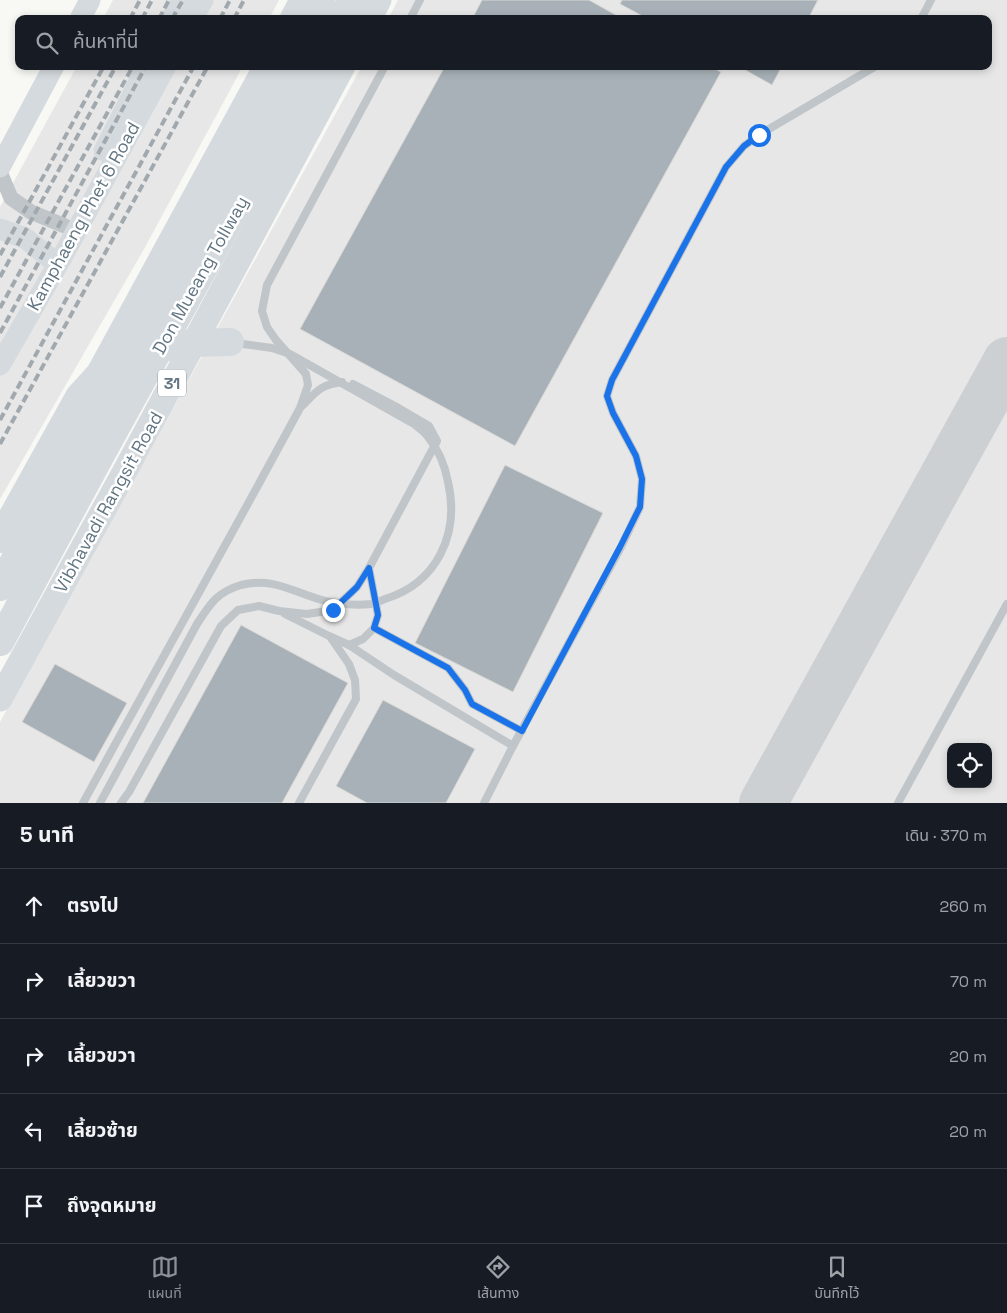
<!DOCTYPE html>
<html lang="th">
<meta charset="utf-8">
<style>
body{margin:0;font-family:"Space Grotesk","Noto Sans Thai",sans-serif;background:#242831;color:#f1f3f6}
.controls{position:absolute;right:15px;bottom:15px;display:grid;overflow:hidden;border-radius:10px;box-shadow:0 2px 8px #0003}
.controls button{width:45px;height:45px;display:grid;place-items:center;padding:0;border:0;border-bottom:1px solid #363941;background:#171b24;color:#f1f3f6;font:25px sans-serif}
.stop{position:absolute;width:15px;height:15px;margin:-11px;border:4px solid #1a73e8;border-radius:50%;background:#fff}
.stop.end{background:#1a73e8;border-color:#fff;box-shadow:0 1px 5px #0008}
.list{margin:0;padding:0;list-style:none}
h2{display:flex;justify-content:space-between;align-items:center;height:65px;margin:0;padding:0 20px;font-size:21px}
h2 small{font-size:16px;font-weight:400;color:#9ea1a6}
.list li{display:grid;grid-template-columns:32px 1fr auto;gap:15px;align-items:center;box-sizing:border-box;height:75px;padding:0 20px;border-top:1px solid #363941}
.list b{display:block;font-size:19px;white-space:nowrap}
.list em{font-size:16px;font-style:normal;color:#9ea1a6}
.icon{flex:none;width:28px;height:28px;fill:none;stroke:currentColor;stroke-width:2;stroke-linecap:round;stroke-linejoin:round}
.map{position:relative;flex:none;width:1007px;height:803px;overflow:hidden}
.search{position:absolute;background:#171b24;box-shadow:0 2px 8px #0003;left:15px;right:15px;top:15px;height:55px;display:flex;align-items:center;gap:12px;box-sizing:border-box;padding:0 18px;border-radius:10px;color:#9ea1a6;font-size:19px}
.sheet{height:440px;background:#171b24}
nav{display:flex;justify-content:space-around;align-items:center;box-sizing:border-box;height:70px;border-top:1px solid #363941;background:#171b24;font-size:14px;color:#9ea1a6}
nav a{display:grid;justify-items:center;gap:2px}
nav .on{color:#8c9099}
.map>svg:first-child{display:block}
.built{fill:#e6e7e6;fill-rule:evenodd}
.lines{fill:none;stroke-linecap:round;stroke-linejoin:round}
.taxiway{stroke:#ccd0d2;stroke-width:48}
.building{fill:#a7b1b7;stroke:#dad9d7}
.service{stroke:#c0c5c9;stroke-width:8}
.minor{stroke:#c0c5c9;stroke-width:15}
.secondary{stroke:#d5dade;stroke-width:21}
.trunk{stroke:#d5dade;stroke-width:25}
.motorway{stroke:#d5dade;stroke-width:28}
.rail{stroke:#a1a9af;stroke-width:4;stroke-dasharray:8 4;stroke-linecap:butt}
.route{stroke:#1a73e8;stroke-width:6}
.labels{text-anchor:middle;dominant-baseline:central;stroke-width:5;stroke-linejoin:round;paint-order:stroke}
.shield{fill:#fff;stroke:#909ea8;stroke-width:1}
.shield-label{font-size:16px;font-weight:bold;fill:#617582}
.street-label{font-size:18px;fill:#617582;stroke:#fff}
</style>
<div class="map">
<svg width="1007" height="803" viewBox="0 0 1007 803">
<rect width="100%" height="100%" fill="#f8f8f5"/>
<g class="built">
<polygon points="113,0 279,0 269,19 103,19"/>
<path d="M 398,0 L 1007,0 L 1007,803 L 0,803 L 0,722 L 362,66 L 988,66 L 988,19 L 388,19 ZM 951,747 L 988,747 L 988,784 L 951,784 Z"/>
<polygon points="77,66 243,66 144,249 0,499 0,207"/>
</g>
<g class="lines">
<polyline class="taxiway" points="763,803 1007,361"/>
</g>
<g class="building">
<polygon points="482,0 589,0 623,19 472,19"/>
<polygon points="622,0 818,0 808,19 648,19 620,4"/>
<polygon points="445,66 710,66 721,72 515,446 300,329"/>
<polygon points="738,66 782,66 772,85"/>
<polygon points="505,465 603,513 513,692 415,643"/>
<polygon points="241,625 348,683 282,803 143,803"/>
<polygon points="55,664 127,703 94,762 22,722"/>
<polygon points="383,700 475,749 446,803 367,803 336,786"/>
</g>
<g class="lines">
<g class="service">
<polyline points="410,19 420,0"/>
<polyline points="921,19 931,0"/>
<path d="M 302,406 C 317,391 320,385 342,382"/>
<polyline points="285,614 329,636 349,645 394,675 513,746"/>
<polyline points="374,628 448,668 465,690 472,704 522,731"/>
<polyline points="349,645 363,639 374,628 378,615 369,568"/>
<path d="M 83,803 C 155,671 229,540 300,408 L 308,385 L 306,374 L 276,340 L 267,327 L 262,311 L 267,285 L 385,66"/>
<path d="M 100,803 L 197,624 C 210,604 217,592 241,585 C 274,577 292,592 322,600 C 338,604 355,606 371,604 C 376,603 381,601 385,599 C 437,583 460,534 448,482 C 445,466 439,450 428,437 C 425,432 419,428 414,424 L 290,354 L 272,348 L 235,343"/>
<polyline points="121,803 129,792 221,626 238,610 259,606 279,611 307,614 333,610 357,587 369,568 437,441 429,426 395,406 353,384"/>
<polyline points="299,803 356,699 355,680 349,664 331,638"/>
<polyline points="484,803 513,746 621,547 640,507 642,479 636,456 613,413 607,396 612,380 726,167 744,146 759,135 876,66"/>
<polyline points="898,803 1007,604"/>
</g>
<polyline class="minor" points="0,172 11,198 31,212 65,226"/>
<g class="secondary">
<polyline points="80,19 90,0"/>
<polyline points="171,19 182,0"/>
<polyline points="192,19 203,0"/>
<polyline points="104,151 147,66"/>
<polyline points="0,167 54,66"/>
<polyline points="0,229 25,238 51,259"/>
<polyline points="0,365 61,259 166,66"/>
</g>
<g class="trunk">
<polyline points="292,19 302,0"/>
<polyline points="369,19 379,0"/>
<polyline points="96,378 266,66"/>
<polyline points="0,699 126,469 343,66"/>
</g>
<g class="motorway">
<polyline points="311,19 321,0"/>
<polyline points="341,19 352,0"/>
<polyline points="0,539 79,397 109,364 142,352 189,343 230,342"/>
<polyline points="0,587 285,66"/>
<polyline points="0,642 103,451 315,66"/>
</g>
<g class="rail">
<polyline points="130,19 140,0"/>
<polyline points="142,19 152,0"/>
<polyline points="159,19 169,0"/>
<polyline points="172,19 183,0"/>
<polyline points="220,19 230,0"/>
<polyline points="234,19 244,0"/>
<polyline points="0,255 104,66"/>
<polyline points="0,277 116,66"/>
<polyline points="0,308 133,66"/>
<polyline points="0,333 146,66"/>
<polyline points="0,420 194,66"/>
<polyline points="0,444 208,66"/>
</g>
</g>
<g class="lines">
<polyline class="route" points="333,610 357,587 369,568 378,615 374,628 448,668 465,690 472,704 522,731 620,547 640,507 642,479 636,456 613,413 607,396 612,380 726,167 744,146 759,135"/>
</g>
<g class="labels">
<rect class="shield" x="158" y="369.5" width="28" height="27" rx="4"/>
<g class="shield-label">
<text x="172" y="383">31</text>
</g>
<g class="street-label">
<text transform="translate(83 216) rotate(-61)">Kamphaeng Phet 6 Road</text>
<text transform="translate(200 275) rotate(-61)">Don Mueang Tollway</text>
<text transform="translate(108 502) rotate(-61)">Vibhavadi Rangsit Road</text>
</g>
</g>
</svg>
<div class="controls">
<button><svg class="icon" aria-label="locate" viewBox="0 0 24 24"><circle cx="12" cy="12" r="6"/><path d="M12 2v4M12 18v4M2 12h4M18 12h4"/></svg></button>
</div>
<div class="stop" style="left:759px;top:135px"></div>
<div class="stop end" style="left:333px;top:610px"></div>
<div class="search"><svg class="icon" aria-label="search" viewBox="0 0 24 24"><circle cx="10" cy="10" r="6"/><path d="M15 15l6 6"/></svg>ค้นหาที่นี่</div>
</div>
<section class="sheet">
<h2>5 นาที<small>เดิน · 370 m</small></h2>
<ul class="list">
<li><svg class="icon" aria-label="ahead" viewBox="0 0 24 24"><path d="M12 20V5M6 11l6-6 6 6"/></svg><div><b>ตรงไป</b></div><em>260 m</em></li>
<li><svg class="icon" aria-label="right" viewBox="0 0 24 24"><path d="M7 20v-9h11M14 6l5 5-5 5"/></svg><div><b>เลี้ยวขวา</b></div><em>70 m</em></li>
<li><svg class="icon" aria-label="right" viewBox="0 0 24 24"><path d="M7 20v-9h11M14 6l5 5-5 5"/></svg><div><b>เลี้ยวขวา</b></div><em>20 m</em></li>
<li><svg class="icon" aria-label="left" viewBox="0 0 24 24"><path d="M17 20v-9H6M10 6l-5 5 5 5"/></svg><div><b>เลี้ยวซ้าย</b></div><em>20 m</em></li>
<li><svg class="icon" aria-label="arrive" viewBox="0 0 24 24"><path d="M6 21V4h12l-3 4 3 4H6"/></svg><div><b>ถึงจุดหมาย</b></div></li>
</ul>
</section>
<nav>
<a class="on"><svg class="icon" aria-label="map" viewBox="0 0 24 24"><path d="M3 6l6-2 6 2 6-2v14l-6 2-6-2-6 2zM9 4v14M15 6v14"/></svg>แผนที่</a>
<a><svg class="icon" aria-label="directions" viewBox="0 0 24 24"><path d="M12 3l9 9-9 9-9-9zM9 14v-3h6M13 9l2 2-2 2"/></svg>เส้นทาง</a>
<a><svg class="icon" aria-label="saved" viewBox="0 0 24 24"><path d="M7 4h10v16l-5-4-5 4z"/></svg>บันทึกไว้</a>
</nav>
